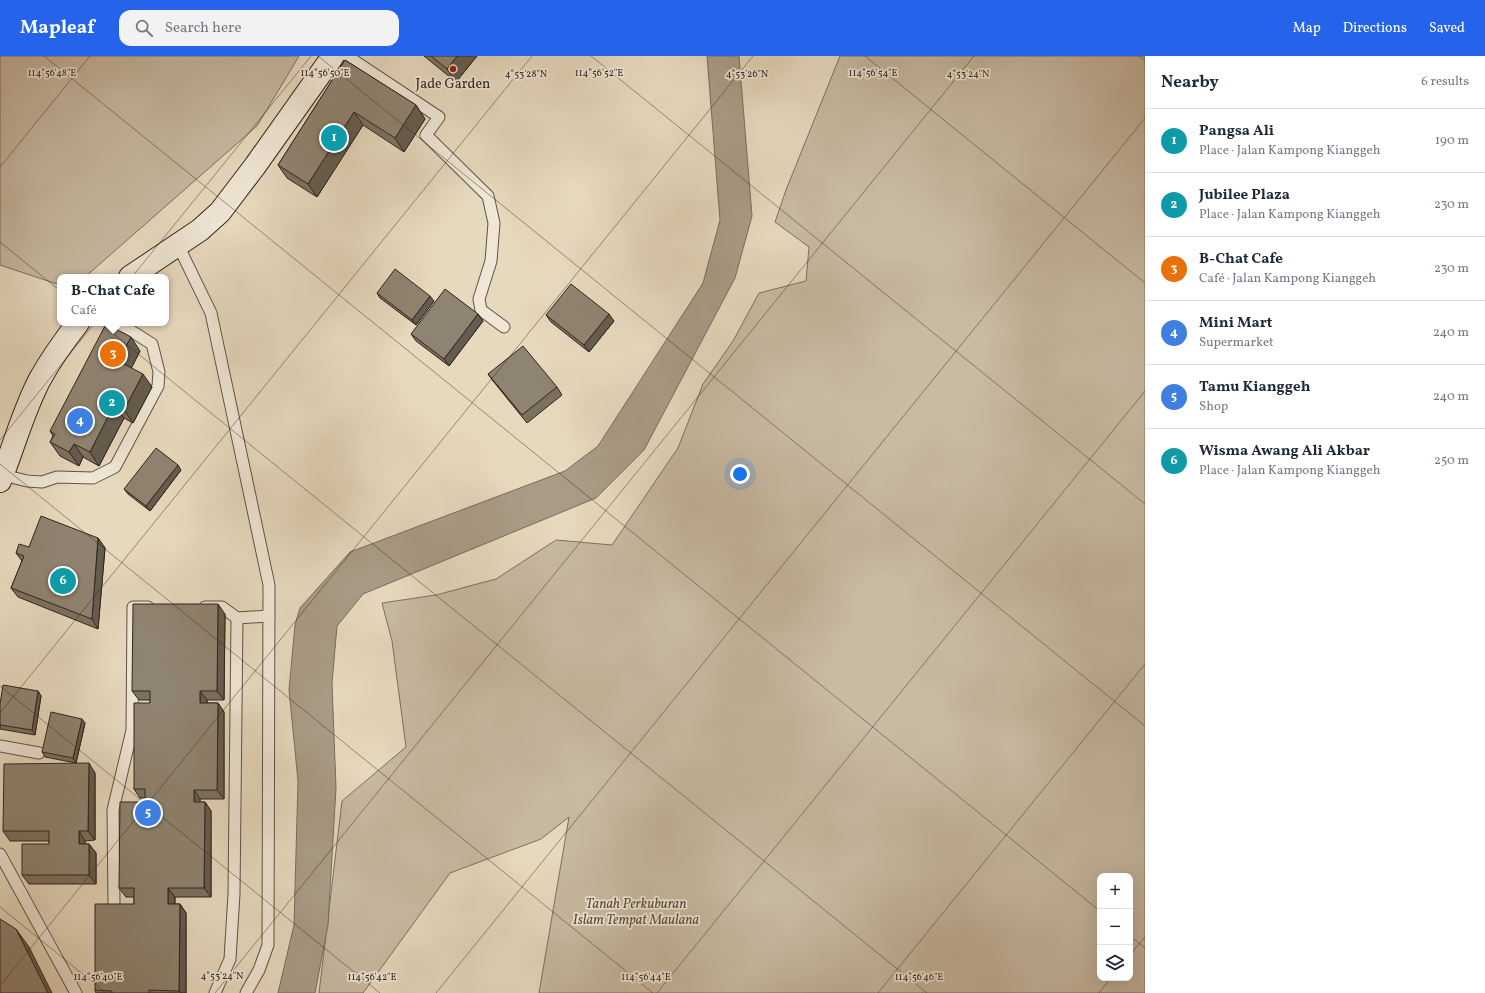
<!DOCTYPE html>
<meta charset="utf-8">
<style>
body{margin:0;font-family:Vollkorn,serif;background:#f2f2f3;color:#1f2937}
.controls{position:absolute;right:12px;bottom:12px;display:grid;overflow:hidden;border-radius:8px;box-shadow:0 4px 16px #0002}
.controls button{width:36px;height:36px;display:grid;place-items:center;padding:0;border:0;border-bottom:1px solid #e0e1e3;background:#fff;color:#1f2937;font:20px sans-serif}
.you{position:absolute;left:740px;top:418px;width:14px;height:14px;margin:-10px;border:3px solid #fff;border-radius:50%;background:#1a73e8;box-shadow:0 0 0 6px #1a73e833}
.badge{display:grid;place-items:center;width:26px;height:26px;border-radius:50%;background:#2563eb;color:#fff;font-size:13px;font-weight:700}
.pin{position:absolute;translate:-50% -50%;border:2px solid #fff;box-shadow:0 1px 4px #0006}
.popup{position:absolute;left:57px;top:218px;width:112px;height:52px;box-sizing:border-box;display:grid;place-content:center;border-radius:8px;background:#fff;filter:drop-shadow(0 1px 3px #0005);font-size:13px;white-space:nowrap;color:#747a83}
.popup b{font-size:15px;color:#1f2937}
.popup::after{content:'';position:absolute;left:50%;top:100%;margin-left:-8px;border:8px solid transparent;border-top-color:#fff}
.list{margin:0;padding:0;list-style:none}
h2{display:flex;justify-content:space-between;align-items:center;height:52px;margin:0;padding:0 16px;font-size:17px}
h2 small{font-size:13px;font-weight:400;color:#747a83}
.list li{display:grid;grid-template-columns:26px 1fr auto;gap:12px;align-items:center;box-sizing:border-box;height:64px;padding:0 16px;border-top:1px solid #e0e1e3}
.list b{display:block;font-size:15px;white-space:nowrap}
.list p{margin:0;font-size:13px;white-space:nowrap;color:#747a83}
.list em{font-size:13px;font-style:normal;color:#747a83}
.icon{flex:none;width:22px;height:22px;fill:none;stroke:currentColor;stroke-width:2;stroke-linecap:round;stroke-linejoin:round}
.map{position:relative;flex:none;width:1145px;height:937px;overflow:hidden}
header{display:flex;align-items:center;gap:24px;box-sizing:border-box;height:56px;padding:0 20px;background:#2563eb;color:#fff}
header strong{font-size:19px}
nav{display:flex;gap:22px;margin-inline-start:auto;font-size:14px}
.search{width:280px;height:36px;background:#f2f2f3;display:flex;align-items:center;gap:10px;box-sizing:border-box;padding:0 14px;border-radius:12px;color:#747a83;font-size:15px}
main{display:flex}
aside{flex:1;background:#fff}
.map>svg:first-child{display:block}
.green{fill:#c8baa3;stroke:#7c7060;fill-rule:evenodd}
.water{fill:#a99c87;stroke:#796c5d}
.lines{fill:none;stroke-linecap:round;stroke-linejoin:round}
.service-casing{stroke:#5e5245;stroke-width:13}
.secondary-casing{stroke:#30251d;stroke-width:24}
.service{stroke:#efe6d5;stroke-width:11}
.secondary{stroke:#efe6d5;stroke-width:22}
.wall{fill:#7b7161;stroke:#30251d}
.shaded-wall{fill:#645c4f;stroke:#30251d}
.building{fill:#8f8371;stroke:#30251d}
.ticks{fill:none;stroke:#30251d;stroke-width:1;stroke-opacity:0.45}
.poi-dot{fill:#8f2418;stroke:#efe6d5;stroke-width:1.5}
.labels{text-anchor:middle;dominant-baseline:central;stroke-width:3.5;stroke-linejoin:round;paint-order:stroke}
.poi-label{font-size:14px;fill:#30251d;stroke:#efe6d5}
.park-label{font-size:14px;font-style:italic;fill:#564a3e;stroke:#efe6d5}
.ticks-label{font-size:10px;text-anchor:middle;fill:#30251d;stroke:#efe6d5;stroke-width:3.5;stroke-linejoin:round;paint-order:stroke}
</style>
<header>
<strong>Mapleaf</strong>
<div class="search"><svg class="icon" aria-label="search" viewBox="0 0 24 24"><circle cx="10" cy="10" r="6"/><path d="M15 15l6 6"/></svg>Search here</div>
<nav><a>Map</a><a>Directions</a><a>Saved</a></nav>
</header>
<main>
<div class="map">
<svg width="1145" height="937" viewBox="0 0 1145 937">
<rect width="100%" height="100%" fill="#e7d9be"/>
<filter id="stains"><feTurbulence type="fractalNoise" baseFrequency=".005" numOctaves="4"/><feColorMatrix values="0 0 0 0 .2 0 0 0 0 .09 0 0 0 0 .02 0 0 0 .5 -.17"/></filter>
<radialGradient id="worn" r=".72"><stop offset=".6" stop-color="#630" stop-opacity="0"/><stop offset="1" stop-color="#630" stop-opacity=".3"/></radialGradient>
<g class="green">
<polygon points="0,0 299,0 257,70 85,221 60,221 60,229 0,209"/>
<path d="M 840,0 L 1145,0 L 1145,937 L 539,937 L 569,761 L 541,783 L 450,817 L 363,937 L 319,937 L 342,745 L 406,691 L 392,585 L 382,547 L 436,539 L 496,523 L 556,484 L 612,489 L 678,392 L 703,328 L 733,285 L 759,237 L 806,225 L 809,191 L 775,166 L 786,134 ZM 1100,820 L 1130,820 L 1130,922 L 1100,922 Z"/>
</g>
<polygon class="water" points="707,0 739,0 752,160 735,222 644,394 596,442 363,538 337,570 332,627 336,732 328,869 315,937 278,937 294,869 298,725 289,634 295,569 300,552 350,496 565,415 598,390 703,227 720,164"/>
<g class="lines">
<defs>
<g id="service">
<polyline points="347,0 439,61 426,79 488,140 494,167 491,205 479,243 481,254 504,271"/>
<polyline points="178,189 211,257 269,529 268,889 259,914 246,937"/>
<polyline points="3,419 27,425 42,426 57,421 93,422 115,411 158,330 159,316 152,288 125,271 117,270 113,267"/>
<polyline points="205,551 222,551 237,562 269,560"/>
<polyline points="0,690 39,697"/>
<polyline points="0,798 76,937"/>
<polyline points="114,849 113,754 132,674 133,551 148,551"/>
<polyline points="215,937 230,903 234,838 237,562"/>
</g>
<g id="secondary">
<polyline points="130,221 200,174 220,156 255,110 333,0"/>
<path d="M 0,425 C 14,391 23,355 40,323 C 51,303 64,285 78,267"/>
</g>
</defs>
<use href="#service" class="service-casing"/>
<use href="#secondary" class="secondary-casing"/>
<use href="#service" class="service"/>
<use href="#secondary" class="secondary"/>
</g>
<g class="wall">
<polygon points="424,0 477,0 456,26"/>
<polygon points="345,4 416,49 425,63 404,96 363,69 317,141 287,122 278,109"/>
<polygon points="377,237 434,245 416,269 380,242"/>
<polygon points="478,258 483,265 449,310 416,285 411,278"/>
<polygon points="546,259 614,265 589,296 551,266"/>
<polygon points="140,295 131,312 152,331 133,367 124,362 99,410 83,401 79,410 60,400 50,386 53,380 50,375"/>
<polygon points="488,318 557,331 562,339 527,367 493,325"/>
<polygon points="181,414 150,455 128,438 124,433"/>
<polygon points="98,482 105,492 98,573 18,541 11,532 22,505 16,497 29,491"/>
<polygon points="225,558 224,644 207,644 207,647 218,647 224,656 224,743 200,743 200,746 205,746 211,755 211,841 175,841 175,848 180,848 186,857 186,937 96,937 95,934 134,848 134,841 126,841 119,832 145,746 145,742 140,742 134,733 150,647 150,644 139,644 132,635"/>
<polygon points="38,635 41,640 35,679 0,673 0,648"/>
<polygon points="85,667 76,707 45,701 42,696"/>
<polygon points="95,717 95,784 85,785 85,788 89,788 96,797 96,828 29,828 22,819 49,788 49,785 10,785 3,775"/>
</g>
<g class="shaded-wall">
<polygon points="457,0 477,0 456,26 447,13"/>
<polygon points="416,49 425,63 404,96 395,82"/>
<polygon points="354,56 363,69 317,141 308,128"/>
<polygon points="430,240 434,245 416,269 412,264"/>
<polygon points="478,258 483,265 449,310 444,303"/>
<polygon points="609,258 614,265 589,296 584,289"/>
<polygon points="131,281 140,295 128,319 118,305"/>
<polygon points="143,318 152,331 133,367 124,354"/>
<polygon points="114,349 124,362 99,410 90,396"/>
<polygon points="74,388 83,401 79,410 69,396"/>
<polygon points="178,409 181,414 150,455 146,450"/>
<polygon points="98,482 105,492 98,573 92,563"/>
<polygon points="218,548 225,558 224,644 217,635"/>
<polygon points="38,635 41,640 35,679 32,674"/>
<polygon points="200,635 207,644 207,656 200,647"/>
<polygon points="218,647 224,656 224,743 217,734"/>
<polygon points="82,663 85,667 76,707 73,702"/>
<polygon points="89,707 95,717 95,784 88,775"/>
<polygon points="194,734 200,743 200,755 194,746"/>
<polygon points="205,746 211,755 211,841 204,832"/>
<polygon points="79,775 85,785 85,798 79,788"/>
<polygon points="89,788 96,797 96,828 89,819"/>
<polygon points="168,832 175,841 174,857 168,848"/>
<polygon points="180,848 186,857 186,937 181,937 179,935"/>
<polygon points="16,873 29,891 52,937 48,937"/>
</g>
<g class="building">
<polygon points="431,0 457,0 447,13"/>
<polygon points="345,4 416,49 395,82 354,56 308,128 278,109"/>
<polygon points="395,213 430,240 412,264 377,237"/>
<polygon points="571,228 609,258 584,289 546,259"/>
<polygon points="445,233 478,258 444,303 411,278"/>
<polygon points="106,268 131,281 118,305 143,318 124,354 114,349 90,396 74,388 69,396 50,386 55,378 50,375"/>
<polygon points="523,290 557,331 522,359 488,318"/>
<polygon points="156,392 178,409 146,450 124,433"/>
<polygon points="41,460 98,482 92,563 11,532 24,500 16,497 19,488 29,491"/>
<polygon points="133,548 218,548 217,635 200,635 200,647 218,647 217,734 194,734 194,746 205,746 204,832 168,832 168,848 180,848 179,935 149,934 149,937 112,937 112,935 95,934 95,848 134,848 134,832 119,832 120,746 145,746 145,733 134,733 134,647 150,647 150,635 132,635"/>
<polygon points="3,629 38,635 32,674 0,669 0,648"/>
<polygon points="51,656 82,663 73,702 42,696"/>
<polygon points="89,707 88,775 79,775 79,788 89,788 89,819 22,819 22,788 49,788 49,775 3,775 4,708"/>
<polygon points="0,863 16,873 48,937 0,937"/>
</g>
<path class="ticks" d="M 44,0 L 1100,855M 318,0 L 1145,670M 591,0 L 1145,448M 865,0 L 1145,227M 1139,0 L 1145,5M 0,111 L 90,0M 0,186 L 927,937M 0,384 L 311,0M 0,408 L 653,937M 0,630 L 380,937M 0,657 L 532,0M 0,851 L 106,937M 1130,880 L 1145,892M 1130,899 L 1145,881M 0,930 L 753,0M 215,937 L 974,0M 436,937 L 1145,62M 657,937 L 1145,335M 878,937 L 1145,608M 1099,937 L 1111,922"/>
<circle class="poi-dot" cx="453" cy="13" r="4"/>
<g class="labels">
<g class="poi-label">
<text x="453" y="28">Jade Garden</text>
</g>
<g class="park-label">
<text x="636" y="848">Tanah Perkuburan<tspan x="636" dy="16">Islam Tempat Maulana</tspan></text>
</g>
</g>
<g class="ticks-label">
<text x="52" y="20">114°56'48"E</text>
<text x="325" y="20">114°56'50"E</text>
<text x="599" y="20">114°56'52"E</text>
<text x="873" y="20">114°56'54"E</text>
<text x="526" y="21">4°53'28"N</text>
<text x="747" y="21">4°53'26"N</text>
<text x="968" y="21">4°53'24"N</text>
<text x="222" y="923">4°53'24"N</text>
<text x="98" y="924">114°56'40"E</text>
<text x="372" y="924">114°56'42"E</text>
<text x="646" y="924">114°56'44"E</text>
<text x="919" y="924">114°56'46"E</text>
</g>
<rect width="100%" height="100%" filter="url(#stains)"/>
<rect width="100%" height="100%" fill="url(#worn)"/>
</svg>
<div class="controls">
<button>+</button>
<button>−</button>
<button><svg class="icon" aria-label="layers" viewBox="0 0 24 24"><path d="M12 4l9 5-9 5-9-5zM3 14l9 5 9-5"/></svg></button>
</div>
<div class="you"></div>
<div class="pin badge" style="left:334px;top:82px;background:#0f9aa8">1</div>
<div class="pin badge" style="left:112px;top:347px;background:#0f9aa8">2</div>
<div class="pin badge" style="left:113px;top:298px;background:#e8710a">3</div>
<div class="popup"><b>B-Chat Cafe</b>Café</div>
<div class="pin badge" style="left:80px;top:365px;background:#3f7fe0">4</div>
<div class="pin badge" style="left:148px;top:757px;background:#3f7fe0">5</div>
<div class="pin badge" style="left:63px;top:525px;background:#0f9aa8">6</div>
</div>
<aside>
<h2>Nearby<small>6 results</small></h2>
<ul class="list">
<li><span class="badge" style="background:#0f9aa8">1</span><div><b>Pangsa Ali</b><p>Place · Jalan Kampong Kianggeh</p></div><em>190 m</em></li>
<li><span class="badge" style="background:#0f9aa8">2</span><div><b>Jubilee Plaza</b><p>Place · Jalan Kampong Kianggeh</p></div><em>230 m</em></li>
<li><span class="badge" style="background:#e8710a">3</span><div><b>B-Chat Cafe</b><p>Café · Jalan Kampong Kianggeh</p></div><em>230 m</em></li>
<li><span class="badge" style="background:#3f7fe0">4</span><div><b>Mini Mart</b><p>Supermarket</p></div><em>240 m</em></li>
<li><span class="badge" style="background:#3f7fe0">5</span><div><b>Tamu Kianggeh</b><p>Shop</p></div><em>240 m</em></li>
<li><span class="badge" style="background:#0f9aa8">6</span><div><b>Wisma Awang Ali Akbar</b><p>Place · Jalan Kampong Kianggeh</p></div><em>250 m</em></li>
</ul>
</aside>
</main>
